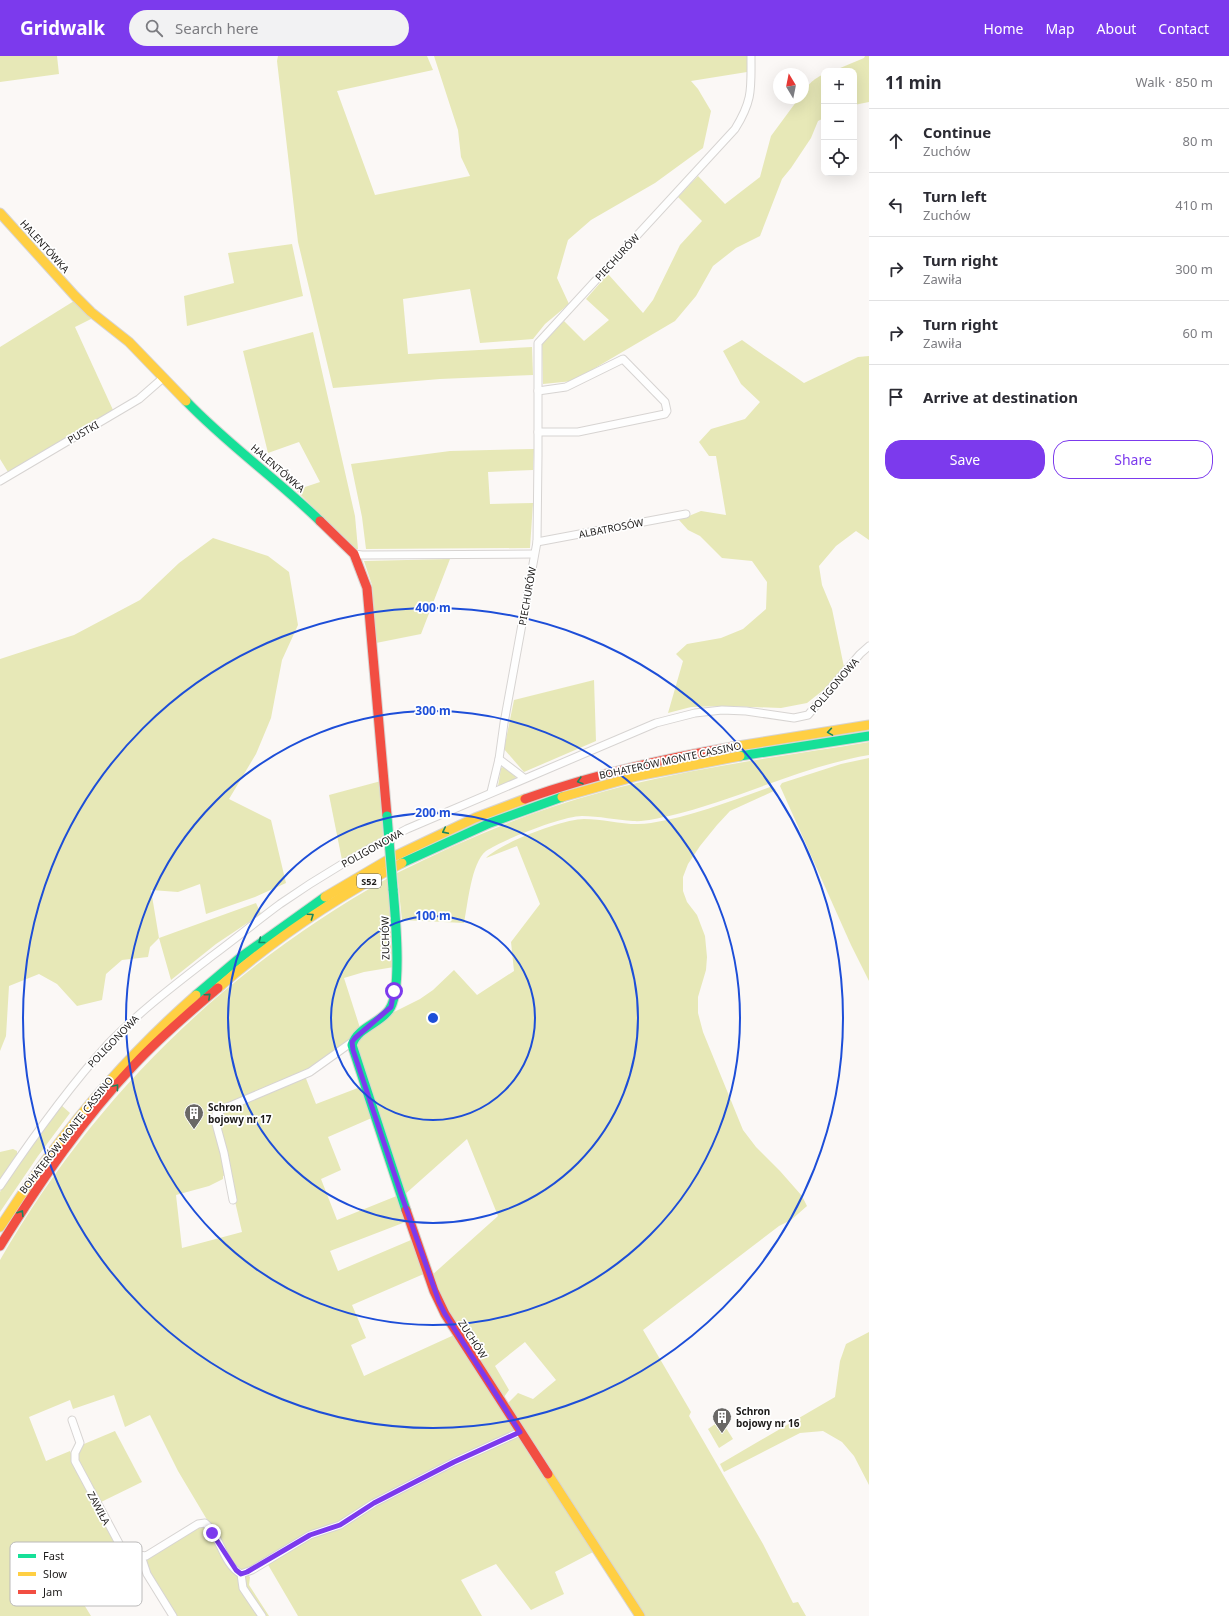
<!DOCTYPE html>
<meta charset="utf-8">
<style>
body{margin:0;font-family:"Noto Sans",sans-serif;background:#f2f2f3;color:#2b2b33}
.controls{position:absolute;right:12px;top:12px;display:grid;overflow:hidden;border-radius:8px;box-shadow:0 4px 16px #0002}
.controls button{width:36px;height:36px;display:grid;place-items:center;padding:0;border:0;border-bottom:1px solid #e1e1e2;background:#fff;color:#2b2b33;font:20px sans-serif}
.compass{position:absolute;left:773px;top:12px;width:36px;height:36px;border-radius:50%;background:#fff;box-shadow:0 4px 16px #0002;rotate:350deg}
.stop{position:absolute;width:12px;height:12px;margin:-9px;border:3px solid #7c3aed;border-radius:50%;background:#fff}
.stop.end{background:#7c3aed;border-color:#fff;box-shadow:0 1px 4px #0008}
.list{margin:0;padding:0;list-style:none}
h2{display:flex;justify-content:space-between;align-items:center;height:52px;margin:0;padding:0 16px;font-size:17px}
h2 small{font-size:13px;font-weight:400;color:#7c7c81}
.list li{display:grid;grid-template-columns:26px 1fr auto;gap:12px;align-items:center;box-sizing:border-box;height:64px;padding:0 16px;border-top:1px solid #e1e1e2}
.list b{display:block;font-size:15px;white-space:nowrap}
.list p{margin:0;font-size:13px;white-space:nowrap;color:#7c7c81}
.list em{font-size:13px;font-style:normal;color:#7c7c81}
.actions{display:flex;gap:8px;padding:12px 16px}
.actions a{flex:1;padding:9px 0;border:1px solid #7c3aed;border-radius:16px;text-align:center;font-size:14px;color:#7c3aed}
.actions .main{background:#7c3aed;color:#fff}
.icon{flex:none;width:22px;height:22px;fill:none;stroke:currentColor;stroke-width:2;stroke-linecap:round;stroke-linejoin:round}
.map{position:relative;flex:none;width:869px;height:1560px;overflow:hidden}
header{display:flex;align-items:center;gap:24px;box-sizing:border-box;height:56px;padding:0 20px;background:#7c3aed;color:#fff}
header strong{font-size:19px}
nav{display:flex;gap:22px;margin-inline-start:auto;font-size:14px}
.search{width:280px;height:36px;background:#f2f2f3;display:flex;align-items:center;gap:10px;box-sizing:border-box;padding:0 14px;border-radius:22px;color:#7c7c81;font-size:15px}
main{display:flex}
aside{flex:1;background:#fff}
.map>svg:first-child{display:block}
.green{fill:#e7e8b7}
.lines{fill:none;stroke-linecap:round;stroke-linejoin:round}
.street-casing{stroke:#d7d4d2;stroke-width:9}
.fast-casing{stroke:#d7d4d2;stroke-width:11}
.slow-casing{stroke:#d7d4d2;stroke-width:11}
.jam-casing{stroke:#d7d4d2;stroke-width:11}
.street{stroke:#fefefe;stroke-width:7}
.fast{stroke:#16e098;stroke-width:9}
.slow{stroke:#ffcf43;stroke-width:9}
.jam{stroke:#f24e42;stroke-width:9}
.fast-bridge-casing{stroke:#d7d4d2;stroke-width:11;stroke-linecap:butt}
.fast-bridge{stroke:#16e098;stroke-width:9}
.oneway{stroke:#19875f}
.route{stroke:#7c3aed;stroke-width:5}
.ring{fill:none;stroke:#1d4ed8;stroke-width:2}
.labels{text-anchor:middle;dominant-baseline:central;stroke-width:3.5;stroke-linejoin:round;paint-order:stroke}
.shield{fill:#fff;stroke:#605f5e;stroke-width:1}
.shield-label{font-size:9px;font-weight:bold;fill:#1c1a19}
.street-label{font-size:10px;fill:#1c1a19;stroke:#fff}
.poi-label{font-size:10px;font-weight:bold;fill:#1c1a19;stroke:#fff;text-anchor:start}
.key{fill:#fff;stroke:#bbbaba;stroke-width:1}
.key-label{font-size:11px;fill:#1c1a19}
.centre{fill:#1d4ed8;stroke:#fff;stroke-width:2}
.ring-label{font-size:12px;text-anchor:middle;font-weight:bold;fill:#1d4ed8;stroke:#fff;stroke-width:3.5;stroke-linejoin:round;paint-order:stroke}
</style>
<header>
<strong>Gridwalk</strong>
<div class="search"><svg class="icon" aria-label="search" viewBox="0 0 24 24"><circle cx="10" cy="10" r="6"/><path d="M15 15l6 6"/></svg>Search here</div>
<nav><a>Home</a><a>Map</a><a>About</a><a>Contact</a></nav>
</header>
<main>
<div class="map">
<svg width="869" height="1560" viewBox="0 0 869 1560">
<rect width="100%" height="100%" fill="#fbf8f6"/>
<g class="green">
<polygon points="0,0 57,0 59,18 0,26"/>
<polygon points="278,0 427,0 433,14 337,35 375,139 470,120 461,101 458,74 434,0 747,0 747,16 691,25 698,33 711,55 703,92 655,127 591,164 568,184 557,222 569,248 545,268 533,283 480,287 470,233 403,243 408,298 532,291 533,319 440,323 333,332 298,186 277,5"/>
<polygon points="865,0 869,0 869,46 854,49 854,15 833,15 864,2"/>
<path d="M 824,18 L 824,62 L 818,65 L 811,82 L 791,112 L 782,123 L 760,180 L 736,192 L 713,210 L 696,240 L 675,265 L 573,325 L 543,328 L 542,288 L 564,265 L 584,285 L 609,264 L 586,243 L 608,218 L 643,257 L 653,244 L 680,189 L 702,165 L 678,141 L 698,120 L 725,148 L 760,121 L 771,80 L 799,42 L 803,42 C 803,31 815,22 824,18 Z"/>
<polygon points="292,188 303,240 187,270 184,240 234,227 228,197"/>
<polygon points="74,245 93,262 75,271 113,354 8,416 0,403 0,291"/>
<polygon points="313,276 355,460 358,493 353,493 296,434 320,426 299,386 268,397 243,295"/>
<path d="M 742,284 C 762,299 784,312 804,327 L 858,301 L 869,300 L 869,484 L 856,475 L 836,490 L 819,510 L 822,529 L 832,553 L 844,611 L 831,628 L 807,647 L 781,652 L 726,650 L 691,651 L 668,657 L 683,605 L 676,598 L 687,588 L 721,582 L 743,573 L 766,553 L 767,526 L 752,505 L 722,502 L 700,480 L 688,474 L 679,464 L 701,455 L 726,459 L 716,400 L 709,400 L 699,386 L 711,373 L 745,363 L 760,346 L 741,328 L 723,295 Z"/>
<polygon points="534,393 533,414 488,416 490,448 533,447 530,492 366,493 362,461 351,408 450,395"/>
<polygon points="213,482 268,500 289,516 298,569 282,604 271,662 256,698 229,743 271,764 286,827 255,841 206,858 200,828 178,836 151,834 159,882 256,847 261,858 216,888 171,924 159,882 150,891 148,901 122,904 106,918 102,944 77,950 57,928 39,918 9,930 6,980 0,995 0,603 74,579 140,544 179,507"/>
<polygon points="450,503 421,578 376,587 372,529 364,505"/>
<polygon points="594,624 596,685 524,716 504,693 514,644"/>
<path d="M 869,686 L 869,699 C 800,711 737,744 669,760 C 658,762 645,766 633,765 C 616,764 599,760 582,760 C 563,760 502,784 486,795 C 471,807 468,848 464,867 L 402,864 L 397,817 C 463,784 530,755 602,736 C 689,712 780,701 869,686 Z"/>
<polygon points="869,702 869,925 851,889 780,730 782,727 841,708"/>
<polygon points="503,711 516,721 515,723 498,730 501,712"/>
<polygon points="381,725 383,781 342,804 329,739"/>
<path d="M 770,731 L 773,731 L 776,734 L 730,755 L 717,769 L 700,790 L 688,808 L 683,821 L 683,835 L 687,846 L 697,859 L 705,880 L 707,901 L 706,914 L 698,941 L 698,957 L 703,976 L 743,1074 L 756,1091 L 780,1115 L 802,1140 L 807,1150 L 791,1164 L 779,1170 L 643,1274 L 691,1356 L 689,1360 L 763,1488 L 793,1547 L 798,1546 L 806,1560 L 643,1560 L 508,1347 L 518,1337 L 533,1343 L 556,1324 L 525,1286 L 495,1310 L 509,1334 L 504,1341 L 471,1297 L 431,1220 L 498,1160 L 467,1083 L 403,1140 L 357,1002 L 357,984 L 392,957 L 420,943 L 433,934 L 454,914 L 477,939 L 514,915 L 511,886 L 540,848 L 517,790 L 486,802 C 500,787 563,763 584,763 C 606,763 629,771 651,767 C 692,760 731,745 770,731 Z"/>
<path d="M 388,822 L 394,871 L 394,911 L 364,916 L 344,922 L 361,975 L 350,985 L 310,1015 L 221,1052 C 218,1054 215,1056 214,1059 C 213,1064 225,1110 226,1119 L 223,1120 L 223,1123 L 209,1130 L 176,1139 L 182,1192 L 242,1176 L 217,1067 L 217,1060 L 219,1057 L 305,1020 L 316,1048 L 363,1030 L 374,1061 L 328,1081 L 341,1114 L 321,1123 L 337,1164 L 399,1139 L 408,1165 L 330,1195 L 338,1215 L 411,1184 L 416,1189 L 426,1217 L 352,1249 L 366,1282 L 351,1289 L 364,1320 L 454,1279 L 514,1370 L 514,1375 L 511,1378 L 454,1405 L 373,1446 L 339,1468 L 305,1480 L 252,1512 C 244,1516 239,1516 234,1509 L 178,1415 L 150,1359 L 125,1371 L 114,1339 L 73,1353 L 70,1344 L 29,1361 L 46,1405 L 70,1395 L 118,1492 L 138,1505 L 80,1542 L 91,1560 L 0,1560 L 0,1204 C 94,1041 224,914 388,822 Z"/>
<polygon points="61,1049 70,1057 38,1100 0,1156 0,1136 16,1110"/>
<polygon points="13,1093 17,1095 17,1099 0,1124 0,1096"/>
<polygon points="869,1276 869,1429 854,1400 842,1386 823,1375 800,1377 724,1416 720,1408 835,1341 840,1305 846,1288"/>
<polygon points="721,1364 733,1383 719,1392 708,1373"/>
<polygon points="115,1375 142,1426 99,1447 77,1404 76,1397 84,1388"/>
<polygon points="518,1380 522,1383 595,1495 555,1516 564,1538 531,1554 496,1508 461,1524 482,1560 298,1560 267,1507 311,1480 363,1455 455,1408"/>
<polygon points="197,1471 206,1472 239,1521 260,1560 175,1560 148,1518 145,1505"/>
<polygon points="248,1519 250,1521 249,1529 269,1560 264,1560 245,1531 245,1520"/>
</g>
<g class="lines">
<defs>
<g id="street">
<polyline points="538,335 566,331 623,303 665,346 667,355 665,358 578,376 538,376"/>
<polyline points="0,425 139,343 163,322"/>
<polyline points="537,486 686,458"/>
<polyline points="354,498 362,499 534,498"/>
<polyline points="499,703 524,722"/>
<path d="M 491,736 L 499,703 L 504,667 L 537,486 L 538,399 L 538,287 L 735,73 C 753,44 751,33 751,0"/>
<path d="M 0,1130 C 33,1081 68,1032 108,988 C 140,955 176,928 212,900 C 235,883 257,865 280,848 C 320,820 363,795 407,773 L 656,667 L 695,657 L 722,654 L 746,655 L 794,662 L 808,659 L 860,598 L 869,590"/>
<polyline points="233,1144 224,1097 215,1064 216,1058 223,1053 310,1016 352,986"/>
<path d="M 72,1364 L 80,1387 L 75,1397 L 75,1405 L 121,1491 L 132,1498 L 146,1500 L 198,1468 L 205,1467 C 221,1480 222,1507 241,1518 L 252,1514 L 310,1479 L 340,1469 L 374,1447 L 454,1406 L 520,1376"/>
<polyline points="141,1500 147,1518 173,1560"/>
<polyline points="241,1518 243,1532 262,1560"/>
</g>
<g id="fast">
<path d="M 186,345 C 227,388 277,423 320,465"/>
<polyline points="740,700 869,680"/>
<polyline points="402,807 490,767 562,741"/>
<path d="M 393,833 C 395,857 403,936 389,954 C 379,968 358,971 352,989 L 406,1154"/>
<polyline points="196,939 241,901 325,841"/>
</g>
<g id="slow">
<polyline points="0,157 75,240 91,256 129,286 186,345"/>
<polyline points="732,691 869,669"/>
<polyline points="562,741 637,720 740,700"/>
<polyline points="325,841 393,801 475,762 525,743"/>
<path d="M 218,932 C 275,882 335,842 402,807"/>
<path d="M 0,1171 C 17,1146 33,1120 52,1096 C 94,1039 143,986 196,939"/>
<polyline points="548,1418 640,1560"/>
</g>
<g id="jam">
<polyline points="320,465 354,498 367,532 387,760"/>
<path d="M 525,743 C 592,719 662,703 732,691"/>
<polyline points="406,1154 434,1235 445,1258 548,1418"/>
<path d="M 0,1190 C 40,1126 83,1063 135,1008 C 161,980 190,956 218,932"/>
</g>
</defs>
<use href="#street" class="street-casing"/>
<use href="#fast" class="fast-casing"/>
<use href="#slow" class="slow-casing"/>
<use href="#jam" class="jam-casing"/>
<use href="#street" class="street"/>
<use href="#fast" class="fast"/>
<use href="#slow" class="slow"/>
<use href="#jam" class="jam"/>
<defs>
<polyline id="fast-bridge" points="387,760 393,833"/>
</defs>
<use href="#fast-bridge" class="fast-bridge-casing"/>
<use href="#fast-bridge" class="fast-bridge"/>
</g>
<defs><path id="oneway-chevron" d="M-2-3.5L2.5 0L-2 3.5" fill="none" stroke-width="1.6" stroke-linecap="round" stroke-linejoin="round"/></defs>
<g class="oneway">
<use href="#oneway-chevron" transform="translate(830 676) rotate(171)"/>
<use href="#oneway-chevron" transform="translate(580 725) rotate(164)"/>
<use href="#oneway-chevron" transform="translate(445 775) rotate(154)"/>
<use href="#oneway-chevron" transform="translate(311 860) rotate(-35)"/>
<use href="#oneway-chevron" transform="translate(261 885) rotate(142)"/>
<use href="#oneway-chevron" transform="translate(208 940) rotate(-42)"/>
<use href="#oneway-chevron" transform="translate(116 1031) rotate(-50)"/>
<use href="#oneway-chevron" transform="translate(21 1157) rotate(-58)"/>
</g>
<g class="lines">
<polyline class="route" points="212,1477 236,1514 241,1518 247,1516 310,1479 340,1469 374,1447 454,1406 520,1376 445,1258 439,1246 401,1138 353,994 352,986 355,982 391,951 394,935"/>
</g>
<g class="ring">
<circle cx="433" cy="962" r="102"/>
<circle cx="433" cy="962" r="205"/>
<circle cx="433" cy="962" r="307"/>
<circle cx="433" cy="962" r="410"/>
</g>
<defs>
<symbol id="building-pin" viewBox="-11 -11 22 30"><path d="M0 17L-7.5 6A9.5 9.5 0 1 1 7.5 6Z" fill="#6a6866" stroke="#fff"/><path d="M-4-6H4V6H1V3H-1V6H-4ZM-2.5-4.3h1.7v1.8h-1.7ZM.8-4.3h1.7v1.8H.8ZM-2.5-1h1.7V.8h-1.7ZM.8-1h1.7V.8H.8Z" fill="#fff"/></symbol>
</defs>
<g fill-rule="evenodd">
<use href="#building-pin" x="183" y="1046" width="22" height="30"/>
<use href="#building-pin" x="711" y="1350" width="22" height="30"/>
</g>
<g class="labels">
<rect class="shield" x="357" y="818" width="24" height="14" rx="3"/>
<g class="shield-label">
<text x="369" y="825">S52</text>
</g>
<g class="street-label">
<text transform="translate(45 190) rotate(48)">HALENTÓWKA</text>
<text transform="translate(617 201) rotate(-47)">PIECHURÓW</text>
<text transform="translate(83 376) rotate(-30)">PUSTKI</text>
<text transform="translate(278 412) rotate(41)">HALENTÓWKA</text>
<text transform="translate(611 472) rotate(-11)">ALBATROSÓW</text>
<text transform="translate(527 540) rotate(-80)">PIECHURÓW</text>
<text transform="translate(834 629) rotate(-49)">POLIGONOWA</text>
<text transform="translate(670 704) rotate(-12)">BOHATERÓW MONTE CASSINO</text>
<text transform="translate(372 792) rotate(-29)">POLIGONOWA</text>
<text transform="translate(385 882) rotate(-91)">ZUCHÓW</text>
<text transform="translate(113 985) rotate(-46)">POLIGONOWA</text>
<text transform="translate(66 1079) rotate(-52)">BOHATERÓW MONTE CASSINO</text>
<text transform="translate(473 1283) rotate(57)">ZUCHÓW</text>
<text transform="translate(99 1452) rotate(62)">ZAWIŁA</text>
</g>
<g class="poi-label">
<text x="208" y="1051">Schron<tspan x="208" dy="12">bojowy nr 17</tspan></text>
<text x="736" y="1355">Schron<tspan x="736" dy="12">bojowy nr 16</tspan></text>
</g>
</g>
<rect x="10" y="1486" width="132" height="64" rx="6" class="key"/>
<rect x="18" y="1498" width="18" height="4" fill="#16e098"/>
<rect x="18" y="1516" width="18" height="4" fill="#ffcf43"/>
<rect x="18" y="1534" width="18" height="4" fill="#f24e42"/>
<g class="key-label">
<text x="43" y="1504">Fast</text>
<text x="43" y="1522">Slow</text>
<text x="43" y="1540">Jam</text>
</g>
<circle cx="433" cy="962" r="6" class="centre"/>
<g class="ring-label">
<text x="433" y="556">400 m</text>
<text x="433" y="659">300 m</text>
<text x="433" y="761">200 m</text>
<text x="433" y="864">100 m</text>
</g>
</svg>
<div class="controls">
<button>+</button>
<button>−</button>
<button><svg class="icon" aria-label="locate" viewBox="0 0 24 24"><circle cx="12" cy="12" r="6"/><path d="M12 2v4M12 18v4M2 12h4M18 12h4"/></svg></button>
</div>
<svg class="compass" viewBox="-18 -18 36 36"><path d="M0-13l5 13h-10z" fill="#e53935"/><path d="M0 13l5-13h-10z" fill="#7c7c81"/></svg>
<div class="stop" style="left:394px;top:935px"></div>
<div class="stop end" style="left:212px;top:1477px"></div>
</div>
<aside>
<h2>11 min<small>Walk · 850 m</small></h2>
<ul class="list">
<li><svg class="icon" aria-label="ahead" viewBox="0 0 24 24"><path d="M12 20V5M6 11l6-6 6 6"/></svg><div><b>Continue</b><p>Zuchów</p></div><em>80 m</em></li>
<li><svg class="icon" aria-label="left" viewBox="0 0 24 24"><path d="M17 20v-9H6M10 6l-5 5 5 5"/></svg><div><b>Turn left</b><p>Zuchów</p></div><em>410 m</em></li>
<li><svg class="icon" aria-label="right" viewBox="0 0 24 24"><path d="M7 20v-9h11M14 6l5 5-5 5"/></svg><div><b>Turn right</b><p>Zawiła</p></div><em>300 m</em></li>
<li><svg class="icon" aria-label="right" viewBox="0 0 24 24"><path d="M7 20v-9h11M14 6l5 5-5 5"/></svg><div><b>Turn right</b><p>Zawiła</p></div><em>60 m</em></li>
<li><svg class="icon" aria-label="arrive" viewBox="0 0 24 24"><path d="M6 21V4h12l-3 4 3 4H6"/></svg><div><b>Arrive at destination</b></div></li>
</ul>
<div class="actions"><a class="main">Save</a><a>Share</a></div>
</aside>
</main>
